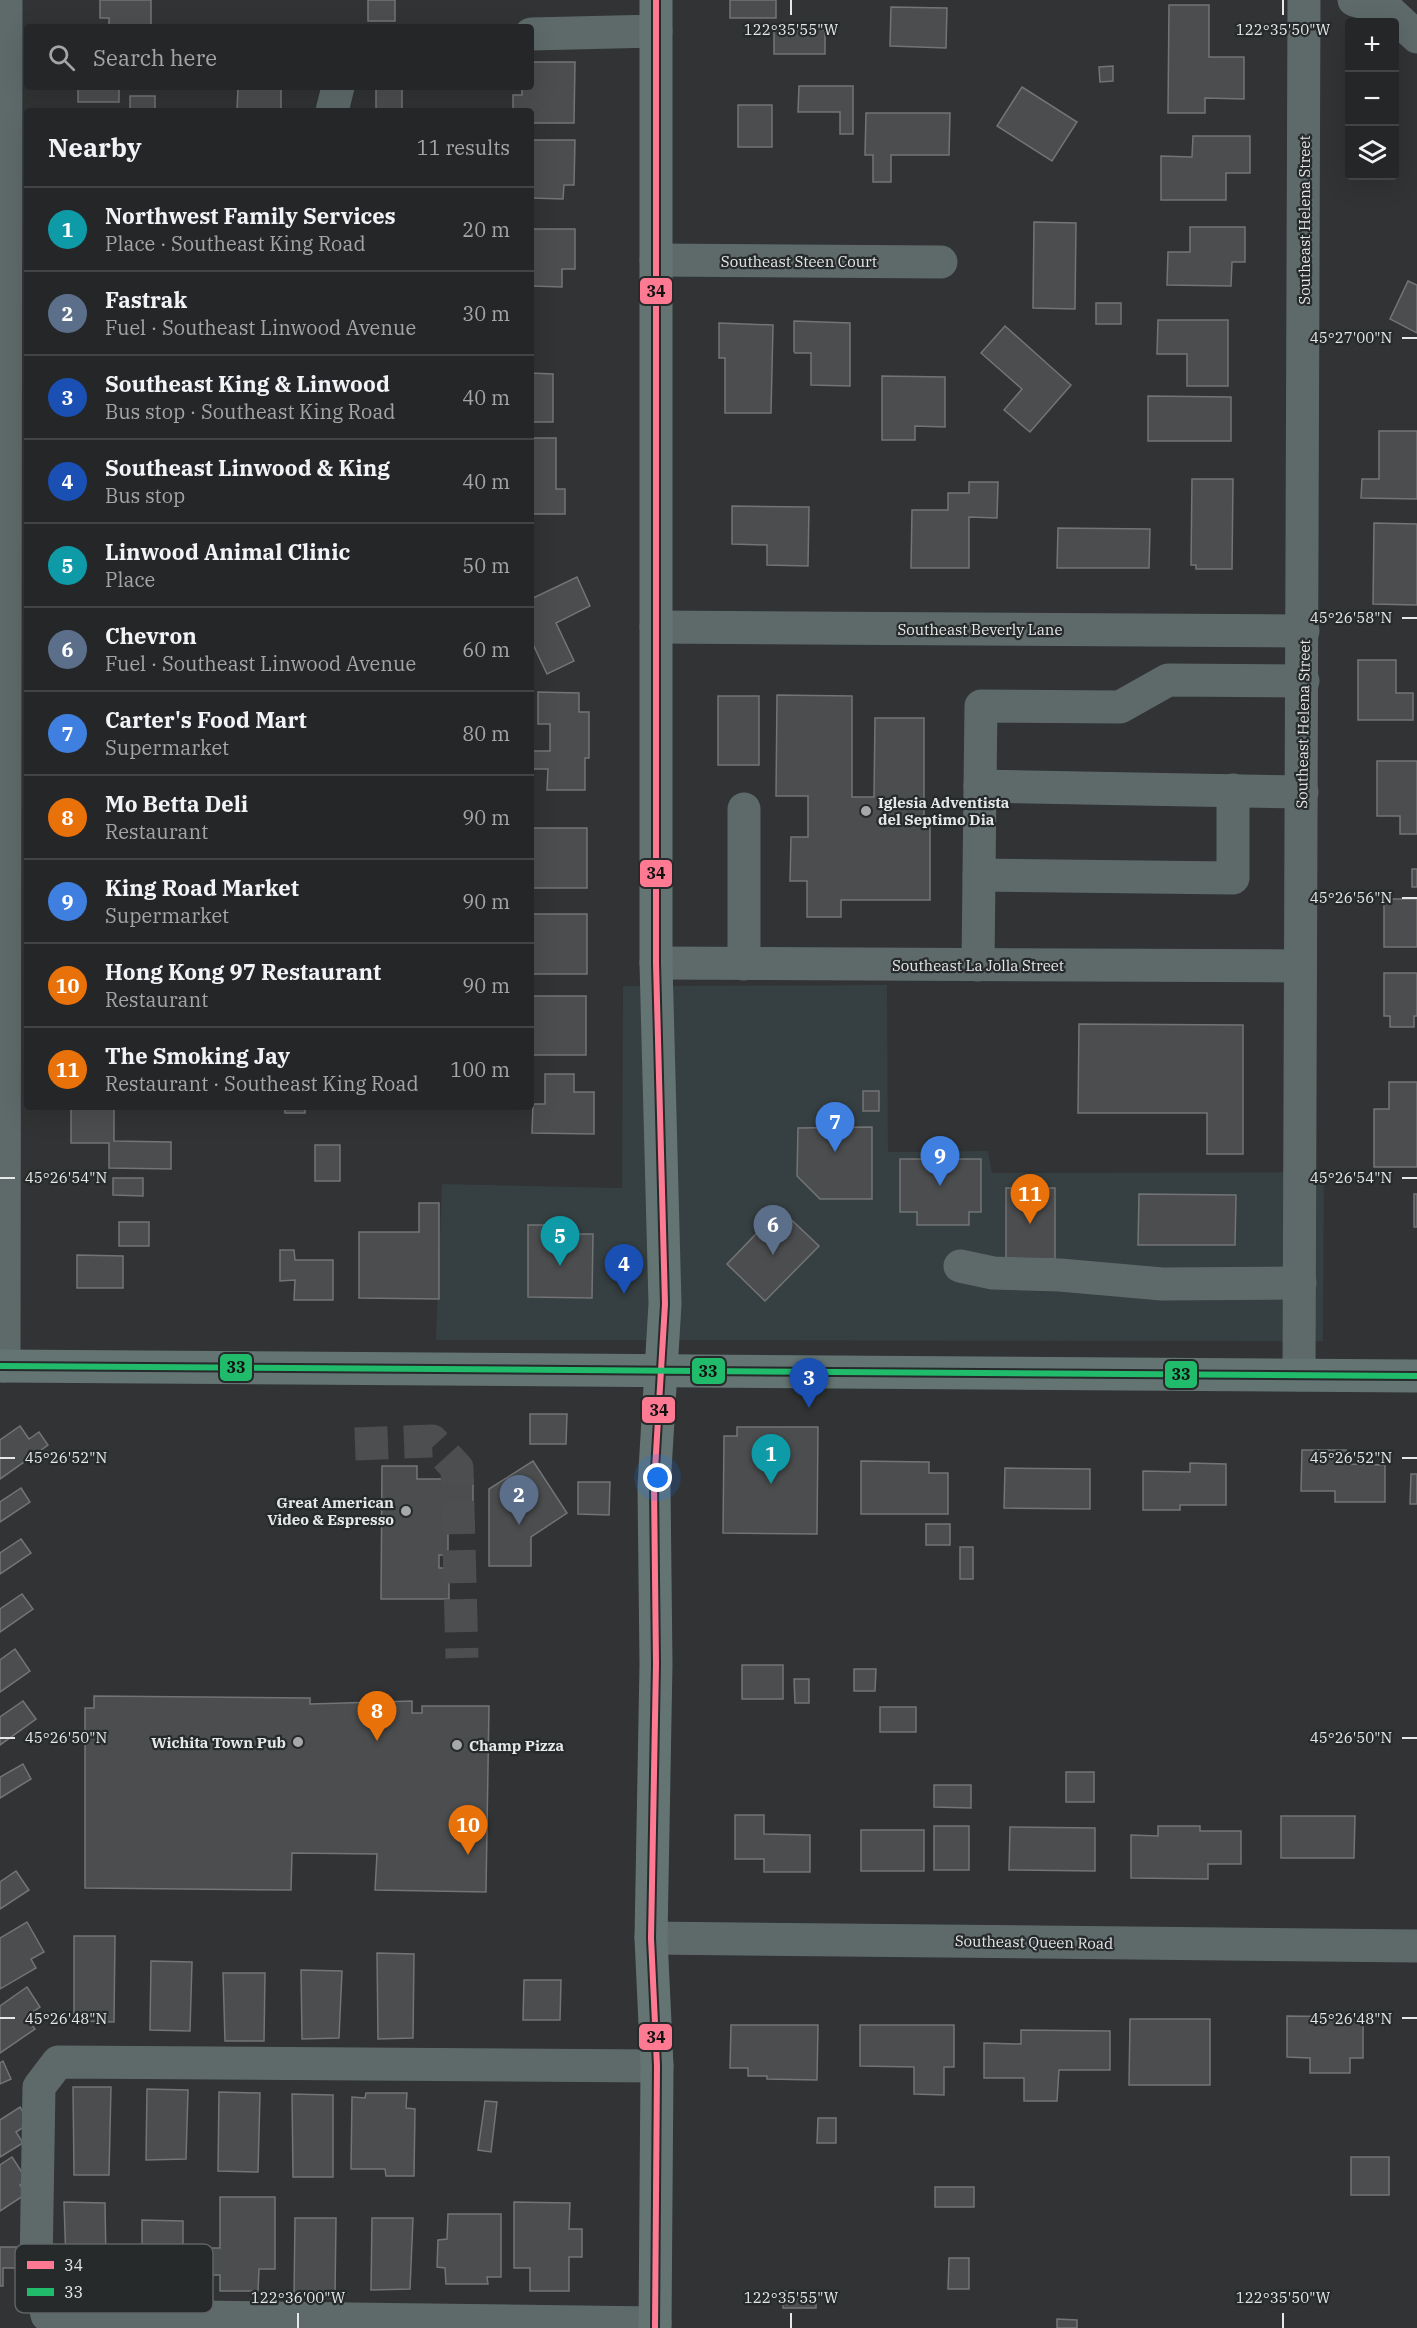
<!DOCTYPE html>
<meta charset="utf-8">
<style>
body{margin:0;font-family:"IBM Plex Serif",serif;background:#2d2e2f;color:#f1f3f6}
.controls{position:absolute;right:18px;top:18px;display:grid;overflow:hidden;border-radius:6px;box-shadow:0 6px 24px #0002}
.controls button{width:54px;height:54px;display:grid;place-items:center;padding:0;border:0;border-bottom:2px solid #424344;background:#252627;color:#f1f3f6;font:30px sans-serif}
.you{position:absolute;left:658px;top:1478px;width:21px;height:21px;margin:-15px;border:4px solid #fff;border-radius:50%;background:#1a73e8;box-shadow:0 0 0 9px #1a73e833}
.badge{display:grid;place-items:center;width:39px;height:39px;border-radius:50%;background:#a7a9a9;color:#fff;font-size:20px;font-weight:700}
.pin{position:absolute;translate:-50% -50px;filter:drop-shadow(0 2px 3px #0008)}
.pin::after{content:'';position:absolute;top:32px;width:21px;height:18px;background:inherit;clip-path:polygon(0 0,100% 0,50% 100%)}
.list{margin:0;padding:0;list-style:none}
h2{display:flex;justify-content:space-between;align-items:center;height:78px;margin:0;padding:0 24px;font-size:26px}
h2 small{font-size:20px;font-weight:400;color:#a3a5a7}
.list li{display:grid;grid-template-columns:39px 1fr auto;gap:18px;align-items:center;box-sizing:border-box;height:84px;padding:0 24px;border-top:2px solid #424344}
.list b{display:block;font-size:22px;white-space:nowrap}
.list p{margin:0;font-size:20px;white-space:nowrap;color:#a3a5a7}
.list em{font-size:20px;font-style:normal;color:#a3a5a7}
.icon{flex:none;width:33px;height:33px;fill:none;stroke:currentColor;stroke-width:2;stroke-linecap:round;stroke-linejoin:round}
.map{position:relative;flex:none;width:1417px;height:2328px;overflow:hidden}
.search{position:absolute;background:#252627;box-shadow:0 6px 24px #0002;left:24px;top:24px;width:510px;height:66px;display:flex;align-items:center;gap:15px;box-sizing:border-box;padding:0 21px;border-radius:6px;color:#a3a5a7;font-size:22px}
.panel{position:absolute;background:#252627;box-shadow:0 6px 24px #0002;left:24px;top:108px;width:510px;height:1002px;border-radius:6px}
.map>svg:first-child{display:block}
.built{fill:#363f41}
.building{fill:#4c4d4e;stroke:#727475;stroke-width:1.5}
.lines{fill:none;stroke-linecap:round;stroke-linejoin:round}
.minor-tunnel{stroke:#4c4e4f;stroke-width:33;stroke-dasharray:33 16;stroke-linecap:butt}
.minor{stroke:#5e6a6a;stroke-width:33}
.major{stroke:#647473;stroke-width:33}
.bus-1-casing{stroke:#262a2b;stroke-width:10}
.bus-2-casing{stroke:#262a2b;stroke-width:10}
.bus-1{stroke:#fe7a93;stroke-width:6}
.bus-2{stroke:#20bc6c;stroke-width:6}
.ticks{fill:none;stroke:#e6e8e8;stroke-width:2}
.poi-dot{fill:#a7a9a9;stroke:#262a2b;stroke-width:2}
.labels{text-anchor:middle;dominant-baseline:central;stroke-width:4.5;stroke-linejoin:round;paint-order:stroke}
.street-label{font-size:15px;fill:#e6e8e8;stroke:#262a2b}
.poi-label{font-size:15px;font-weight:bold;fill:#e6e8e8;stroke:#262a2b;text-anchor:start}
.key{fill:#262a2b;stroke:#606364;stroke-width:1.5}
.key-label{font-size:16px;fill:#e6e8e8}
.ticks-label{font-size:15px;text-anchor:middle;fill:#e6e8e8;stroke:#262a2b;stroke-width:4.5;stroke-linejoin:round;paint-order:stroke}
.line-badge{stroke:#262a2b;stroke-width:2}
.pale-badge-label{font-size:16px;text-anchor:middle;font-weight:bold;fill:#111}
</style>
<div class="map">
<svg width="1417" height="2328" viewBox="0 0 1417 2328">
<rect width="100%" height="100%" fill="#313334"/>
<polygon class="built" points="887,985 888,1152 988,1151 992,1173 1324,1172 1323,1341 436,1340 442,1184 622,1188 623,986"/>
<g class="building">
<polygon points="100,0 151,0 151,26 109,26 109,18 100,18"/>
<rect x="368" y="0" width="27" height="21"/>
<rect x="730" y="0" width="46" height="18"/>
<polygon points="1169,5 1209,5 1209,57 1244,57 1244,99 1205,98 1205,113 1168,113"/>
<polygon points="891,7 947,8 946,48 890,46"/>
<rect x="774" y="30" width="51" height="24"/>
<polygon points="531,62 575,62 574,123 531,123 531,111 513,111 513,95 522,95 522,87 531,87"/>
<polygon points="1113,66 1113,81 1100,82 1099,67"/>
<polygon points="799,86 853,86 853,134 840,134 840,112 798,112"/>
<rect x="78" y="87" width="41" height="15"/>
<polygon points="238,87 281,87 281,111 237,111"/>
<rect x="376" y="87" width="26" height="24"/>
<polygon points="1022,87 1077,122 1052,161 997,126"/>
<rect x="130" y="96" width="25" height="15"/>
<rect x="738" y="105" width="34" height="42"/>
<polygon points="866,113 950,113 949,155 891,155 891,182 873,182 873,155 865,155"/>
<polygon points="1193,136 1250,136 1250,173 1226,173 1226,200 1161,200 1161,156 1192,157"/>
<polygon points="531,140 575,140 574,185 564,185 563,199 531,198"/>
<polygon points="1034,222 1076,223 1075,309 1033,308"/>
<polygon points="1190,227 1245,227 1245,262 1232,262 1231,286 1167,285 1168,252 1190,252"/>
<polygon points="531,229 575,229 575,269 562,269 562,287 531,286"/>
<polygon points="1408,281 1417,285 1417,333 1390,319"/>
<rect x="1096" y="303" width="25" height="21"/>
<polygon points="1158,320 1228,320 1228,386 1187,386 1187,354 1157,354"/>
<polygon points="794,321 850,323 850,386 811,385 811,353 795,353 794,351"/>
<polygon points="719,323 773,325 771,413 725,413 725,358 719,358"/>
<polygon points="1005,326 1071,385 1030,432 1004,410 1022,389 981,353"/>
<polygon points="531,373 553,374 553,422 531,422"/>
<polygon points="882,376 945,377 945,427 915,426 915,440 882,440"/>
<polygon points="1148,396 1231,397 1231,441 1148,441"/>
<polygon points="1379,431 1417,431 1417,499 1361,498 1362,479 1379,479"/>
<polygon points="531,438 556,438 556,489 565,489 565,514 531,514"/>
<polygon points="1192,479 1233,479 1232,569 1196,569 1196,565 1191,565"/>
<polygon points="969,482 998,482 997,518 969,517 969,568 911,568 912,510 948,510 948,493 969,493"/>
<polygon points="732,506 809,507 808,566 767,565 767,545 732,544"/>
<polygon points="1374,523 1417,524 1417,605 1373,604"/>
<polygon points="1058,528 1150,529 1149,568 1057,568"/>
<polygon points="577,577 590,606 556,623 574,661 547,674 531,640 531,599"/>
<polygon points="1358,660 1396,660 1396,693 1413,693 1413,720 1358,720"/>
<polygon points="538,692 579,693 579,712 589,712 589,758 585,758 585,790 547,790 548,769 531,769 531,751 550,751 550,724 538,724"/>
<polygon points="777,695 852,696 852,797 874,797 875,718 924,718 924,825 930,825 930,900 841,900 841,917 807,917 807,881 790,881 791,837 808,837 808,796 776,796"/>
<rect x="718" y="696" width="41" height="69"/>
<polygon points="1377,761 1417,761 1417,834 1400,834 1400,816 1377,816"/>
<rect x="531" y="828" width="56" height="60"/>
<rect x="1412" y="869" width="5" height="18"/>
<rect x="1384" y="899" width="33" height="48"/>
<rect x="531" y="914" width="56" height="60"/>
<polygon points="1384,973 1417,973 1417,1016 1414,1016 1414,1027 1390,1027 1390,1016 1384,1016"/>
<rect x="531" y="996" width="55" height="59"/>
<polygon points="1079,1024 1243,1025 1243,1154 1207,1154 1207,1113 1078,1113"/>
<polygon points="545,1074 574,1074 574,1092 594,1092 594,1134 532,1133 533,1104 545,1104"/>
<polygon points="1389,1082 1417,1082 1417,1167 1374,1167 1374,1109 1389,1109"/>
<rect x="863" y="1091" width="16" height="20"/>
<polygon points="71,1107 114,1107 114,1141 171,1142 171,1169 109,1168 109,1143 71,1143"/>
<rect x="285" y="1107" width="20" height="6"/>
<polygon points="872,1127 872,1199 820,1199 797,1176 798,1128"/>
<rect x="315" y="1145" width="25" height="36"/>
<polygon points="900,1159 981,1159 981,1212 969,1212 969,1225 917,1225 917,1212 900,1212"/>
<polygon points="113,1178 143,1178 143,1196 113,1195"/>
<rect x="1006" y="1188" width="49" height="71"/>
<polygon points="1139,1194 1236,1195 1235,1245 1138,1245"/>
<rect x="1414" y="1194" width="3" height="33"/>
<polygon points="419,1203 439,1203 439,1299 359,1298 359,1232 419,1232"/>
<polygon points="780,1209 819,1246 765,1301 727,1264"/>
<rect x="119" y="1222" width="30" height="24"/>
<polygon points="528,1225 573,1225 573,1234 593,1234 592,1298 528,1297"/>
<polygon points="280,1250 294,1250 295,1260 333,1260 333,1300 294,1300 295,1280 280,1281"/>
<polygon points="77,1255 123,1256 123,1288 77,1288"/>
<polygon points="530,1414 567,1414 566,1444 530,1444"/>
<polygon points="20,1426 29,1439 39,1432 48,1445 0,1479 0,1440"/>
<polygon points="737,1427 818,1427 817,1534 723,1533 724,1436 737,1436"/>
<polygon points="1302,1450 1346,1450 1346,1464 1385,1465 1385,1502 1335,1502 1335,1491 1301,1491"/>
<polygon points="533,1461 567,1513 531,1537 531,1566 489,1566 489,1489"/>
<polygon points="861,1461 929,1462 929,1473 948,1473 948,1514 861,1514"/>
<polygon points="1190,1463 1226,1464 1226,1505 1180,1505 1180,1510 1143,1510 1143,1471 1190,1472"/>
<polygon points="382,1466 417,1466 417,1479 473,1479 473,1508 448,1508 448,1555 439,1555 439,1568 449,1568 449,1599 381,1599"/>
<polygon points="1005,1468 1090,1469 1090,1509 1004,1508"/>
<polygon points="1411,1474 1417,1474 1417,1504 1410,1504"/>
<polygon points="578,1482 610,1482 609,1515 578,1514"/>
<polygon points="21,1488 30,1502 0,1522 0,1502"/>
<rect x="926" y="1524" width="24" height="21"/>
<polygon points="21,1539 31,1553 0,1574 0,1553"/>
<rect x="960" y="1547" width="13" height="32"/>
<polygon points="22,1594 33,1609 0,1632 0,1609"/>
<polygon points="15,1649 30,1671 0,1692 0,1660"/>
<rect x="742" y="1665" width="41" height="34"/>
<polygon points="854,1669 876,1669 875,1691 854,1691"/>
<polygon points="794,1679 809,1679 809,1703 795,1703"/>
<polygon points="94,1696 310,1698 310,1704 412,1701 412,1713 422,1713 422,1706 489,1706 486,1892 375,1890 377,1854 292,1853 291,1890 85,1888 85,1708 94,1708"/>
<polygon points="23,1701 36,1719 0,1745 0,1717"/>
<rect x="880" y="1707" width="36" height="25"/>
<polygon points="23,1764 31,1779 0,1798 0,1777"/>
<rect x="1066" y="1772" width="28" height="30"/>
<polygon points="934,1785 971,1785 971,1808 934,1807"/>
<polygon points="735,1815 764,1815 764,1834 810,1835 810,1872 764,1872 764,1859 735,1859"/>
<polygon points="1281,1816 1355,1816 1354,1858 1281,1858"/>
<rect x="934" y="1826" width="35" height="44"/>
<polygon points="1158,1826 1200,1826 1200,1831 1241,1831 1241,1864 1208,1864 1208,1879 1131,1878 1131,1835 1158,1836"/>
<polygon points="1010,1827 1095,1828 1095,1871 1009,1870"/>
<rect x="861" y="1830" width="63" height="41"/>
<polygon points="16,1871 29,1890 0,1909 0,1882"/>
<polygon points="27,1922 44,1952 31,1959 36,1968 0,1989 0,1938"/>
<polygon points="74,1936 115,1936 114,2022 74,2021"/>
<polygon points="377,1953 414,1954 413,2038 378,2039"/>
<polygon points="151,1961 192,1962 190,2031 150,2030"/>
<polygon points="301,1970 342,1971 339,2038 302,2039"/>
<polygon points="223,1973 265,1973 264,2041 225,2041"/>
<polygon points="524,1980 561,1980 560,2020 523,2020"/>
<polygon points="27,1987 40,2007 26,2017 35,2029 0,2053 0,2006"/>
<polygon points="1287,2016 1363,2017 1363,2058 1350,2058 1350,2073 1310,2073 1310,2058 1287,2057"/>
<polygon points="1130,2019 1210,2019 1210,2085 1129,2085"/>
<polygon points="731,2025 818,2025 817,2080 767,2079 767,2076 748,2076 748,2068 730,2068"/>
<polygon points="860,2025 954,2025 954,2067 944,2067 944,2095 914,2094 914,2067 860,2066"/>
<polygon points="1021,2030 1110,2031 1110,2070 1059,2070 1057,2101 1024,2101 1024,2078 984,2078 984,2043 1021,2044"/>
<polygon points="3,2061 11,2079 0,2084 0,2063"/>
<polygon points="73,2087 111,2087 109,2175 74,2175"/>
<polygon points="147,2089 188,2090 186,2159 146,2160"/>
<polygon points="219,2092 260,2093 258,2172 218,2171"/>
<polygon points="366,2093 407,2093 406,2108 415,2109 414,2176 386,2176 385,2169 351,2169 352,2097 365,2098"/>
<polygon points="292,2094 333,2095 333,2177 293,2177"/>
<polygon points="485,2101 497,2102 491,2152 478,2150"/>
<polygon points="20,2107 30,2123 16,2132 23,2143 0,2157 0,2120"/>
<polygon points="818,2118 836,2118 836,2143 817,2143"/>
<polygon points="12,2157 27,2180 20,2185 26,2194 0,2211 0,2165"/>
<rect x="1351" y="2157" width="38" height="38"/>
<rect x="935" y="2187" width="39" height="20"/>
<polygon points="220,2197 275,2197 275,2269 259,2269 258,2291 220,2291 220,2275 205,2275 205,2248 220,2248"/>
<polygon points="64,2202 105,2203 106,2262 66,2263"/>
<polygon points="514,2202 570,2203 569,2229 582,2229 582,2257 569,2257 569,2291 530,2291 530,2268 514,2268"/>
<polygon points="448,2214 501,2214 501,2277 487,2277 488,2284 446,2284 445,2268 437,2267 438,2240 447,2239"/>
<polygon points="295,2218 336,2218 335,2298 294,2296"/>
<polygon points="372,2218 413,2218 410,2289 371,2290"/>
<polygon points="142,2220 183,2221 183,2285 142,2284"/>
<polygon points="0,2247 22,2247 22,2268 3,2268 3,2286 0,2286"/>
<polygon points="949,2258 969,2258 969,2289 948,2289"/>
<rect x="783" y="2291" width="33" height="17"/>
<polygon points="1057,2319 1077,2320 1077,2328 1057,2328"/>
</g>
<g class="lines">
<polyline class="minor-tunnel" points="355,1444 432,1441 457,1468 462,1658"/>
<g class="minor">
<polyline points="1354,0 1387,9 1417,37"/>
<polyline points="531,34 656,31"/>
<polyline points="332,111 338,87"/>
<polyline points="656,260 941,262"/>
<polyline points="656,627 1303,631"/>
<polyline points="980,786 981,706 1120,707 1168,680 1303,681"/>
<polyline points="744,809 744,964"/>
<polyline points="979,875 1233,878 1233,790"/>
<polyline points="656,963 1300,966"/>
<polyline points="978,965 980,786 1302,792"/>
<polyline points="960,1266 993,1273 1060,1275 1162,1284 1300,1283"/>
<polyline points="4,1366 6,0"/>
<polyline points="1299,1375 1304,0"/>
<polyline points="651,1938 1417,1946"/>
<polyline points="655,2323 47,2315 36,2268 39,2087 58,2062 657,2066"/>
</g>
<g class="major">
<polyline points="0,1366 1417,1376"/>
<polyline points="655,2328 657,2066 651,1938 656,1664 654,1486 665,1304 656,963 656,0"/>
</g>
<defs>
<polyline id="bus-1" points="655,2328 657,2066 651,1938 656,1664 654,1486 665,1304 656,963 656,0"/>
<polyline id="bus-2" points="0,1366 1417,1376"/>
</defs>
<use href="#bus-1" class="bus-1-casing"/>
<use href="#bus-2" class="bus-2-casing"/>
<use href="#bus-1" class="bus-1"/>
<use href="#bus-2" class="bus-2"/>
</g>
<path class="ticks" d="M 791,0 L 791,15M 1283,0 L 1283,15M 1402,338 L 1417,338M 1402,618 L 1417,618M 1402,898 L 1417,898M 0,1178 L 15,1178M 1402,1178 L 1417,1178M 0,1458 L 15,1458M 1402,1458 L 1417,1458M 0,1738 L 15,1738M 1402,1738 L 1417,1738M 0,2018 L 15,2018M 1402,2018 L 1417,2018M 298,2313 L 298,2328M 791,2313 L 791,2328M 1283,2313 L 1283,2328"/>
<g class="poi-dot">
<circle cx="866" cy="811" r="6"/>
<circle cx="406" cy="1511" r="6"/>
<circle cx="298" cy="1742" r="6"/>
<circle cx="457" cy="1745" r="6"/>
</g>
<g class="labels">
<g class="street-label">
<text transform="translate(1304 220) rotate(-90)">Southeast Helena Street</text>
<text x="799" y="261">Southeast Steen Court</text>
<text x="980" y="629">Southeast Beverly Lane</text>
<text transform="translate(1303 724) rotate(-89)">Southeast Helena Street</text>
<text x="978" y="965">Southeast La Jolla Street</text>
<text transform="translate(1034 1942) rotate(1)">Southeast Queen Road</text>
</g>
<g class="poi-label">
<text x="878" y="802">Iglesia Adventista<tspan x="878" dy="17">del Septimo Dia</tspan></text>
<text x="394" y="1502" text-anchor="end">Great American<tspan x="394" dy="17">Video &amp; Espresso</tspan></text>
<text x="286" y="1742" text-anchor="end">Wichita Town Pub</text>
<text x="469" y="1745">Champ Pizza</text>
</g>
</g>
<rect x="15" y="2244" width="198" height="69" rx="9" class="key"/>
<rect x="27" y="2261" width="27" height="8" fill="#fe7a93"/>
<rect x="27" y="2288" width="27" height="8" fill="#20bc6c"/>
<g class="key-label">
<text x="64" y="2271">34</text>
<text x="64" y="2298">33</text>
</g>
<g class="ticks-label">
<text x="791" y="35">122°35'55"W</text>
<text x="1283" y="35">122°35'50"W</text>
<text x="1351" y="343">45°27'00"N</text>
<text x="1351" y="623">45°26'58"N</text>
<text x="1351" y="903">45°26'56"N</text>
<text x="66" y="1183">45°26'54"N</text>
<text x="1351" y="1183">45°26'54"N</text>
<text x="66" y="1463">45°26'52"N</text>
<text x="1351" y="1463">45°26'52"N</text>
<text x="66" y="1743">45°26'50"N</text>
<text x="1351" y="1743">45°26'50"N</text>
<text x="66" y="2024">45°26'48"N</text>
<text x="1351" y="2024">45°26'48"N</text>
<text x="298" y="2303">122°36'00"W</text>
<text x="791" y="2303">122°35'55"W</text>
<text x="1283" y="2303">122°35'50"W</text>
</g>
<g class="line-badge">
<rect x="639" y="277" width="34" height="28" rx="6" fill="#fe7a93"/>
<rect x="639" y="859" width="34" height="29" rx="6" fill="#fe7a93"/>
<rect x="219" y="1353" width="34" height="29" rx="6" fill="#20bc6c"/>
<rect x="691" y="1357" width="35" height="28" rx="6" fill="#20bc6c"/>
<rect x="1164" y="1360" width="34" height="29" rx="6" fill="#20bc6c"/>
<rect x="641" y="1396" width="35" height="28" rx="6" fill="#fe7a93"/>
<rect x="638" y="2023" width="35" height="28" rx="6" fill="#fe7a93"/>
</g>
<g class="pale-badge-label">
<text x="656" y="297">34</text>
<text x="656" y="879">34</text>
<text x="236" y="1373">33</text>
<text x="708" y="1377">33</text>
<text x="1181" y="1380">33</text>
<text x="659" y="1416">34</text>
<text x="656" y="2043">34</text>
</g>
</svg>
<div class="controls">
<button>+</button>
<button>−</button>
<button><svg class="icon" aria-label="layers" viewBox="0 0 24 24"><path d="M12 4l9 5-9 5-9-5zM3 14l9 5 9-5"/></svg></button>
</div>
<div class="you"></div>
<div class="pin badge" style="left:771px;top:1484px;background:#0f9aa8">1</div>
<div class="pin badge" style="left:519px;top:1525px;background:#5c6f8a">2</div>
<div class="pin badge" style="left:809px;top:1408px;background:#1a4fb4">3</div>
<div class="pin badge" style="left:624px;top:1294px;background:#1a4fb4">4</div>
<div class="pin badge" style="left:560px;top:1266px;background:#0f9aa8">5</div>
<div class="pin badge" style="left:773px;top:1255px;background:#5c6f8a">6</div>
<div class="pin badge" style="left:835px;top:1152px;background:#3f7fe0">7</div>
<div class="pin badge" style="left:377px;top:1741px;background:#e8710a">8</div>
<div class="pin badge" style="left:940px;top:1186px;background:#3f7fe0">9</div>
<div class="pin badge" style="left:468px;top:1855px;background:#e8710a">10</div>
<div class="pin badge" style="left:1030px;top:1224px;background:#e8710a">11</div>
<div class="search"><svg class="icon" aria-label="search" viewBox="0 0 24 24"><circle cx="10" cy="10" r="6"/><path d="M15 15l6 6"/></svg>Search here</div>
<section class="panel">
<h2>Nearby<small>11 results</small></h2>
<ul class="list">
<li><span class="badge" style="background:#0f9aa8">1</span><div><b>Northwest Family Services</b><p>Place · Southeast King Road</p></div><em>20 m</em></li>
<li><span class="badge" style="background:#5c6f8a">2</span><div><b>Fastrak</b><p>Fuel · Southeast Linwood Avenue</p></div><em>30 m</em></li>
<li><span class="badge" style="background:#1a4fb4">3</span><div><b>Southeast King &amp; Linwood</b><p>Bus stop · Southeast King Road</p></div><em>40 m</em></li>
<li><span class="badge" style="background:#1a4fb4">4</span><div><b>Southeast Linwood &amp; King</b><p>Bus stop</p></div><em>40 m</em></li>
<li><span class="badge" style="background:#0f9aa8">5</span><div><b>Linwood Animal Clinic</b><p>Place</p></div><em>50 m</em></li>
<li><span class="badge" style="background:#5c6f8a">6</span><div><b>Chevron</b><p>Fuel · Southeast Linwood Avenue</p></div><em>60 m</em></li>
<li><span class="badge" style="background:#3f7fe0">7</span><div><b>Carter's Food Mart</b><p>Supermarket</p></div><em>80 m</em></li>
<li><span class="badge" style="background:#e8710a">8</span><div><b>Mo Betta Deli</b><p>Restaurant</p></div><em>90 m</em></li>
<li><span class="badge" style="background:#3f7fe0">9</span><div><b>King Road Market</b><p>Supermarket</p></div><em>90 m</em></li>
<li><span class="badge" style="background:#e8710a">10</span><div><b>Hong Kong 97 Restaurant</b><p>Restaurant</p></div><em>90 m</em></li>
<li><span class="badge" style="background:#e8710a">11</span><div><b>The Smoking Jay</b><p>Restaurant · Southeast King Road</p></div><em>100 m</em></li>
</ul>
</section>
</div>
